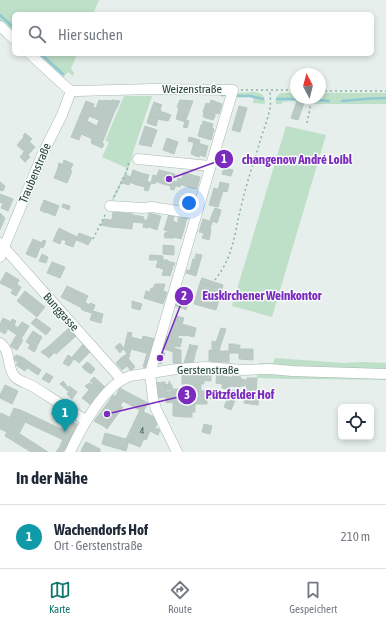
<!DOCTYPE html>
<html lang="de">
<meta charset="utf-8">
<style>
body{margin:0;font-family:"Asap Condensed",sans-serif;background:#f2f2f3;color:#1f2937}
.controls{position:absolute;right:12px;bottom:12px;display:grid;overflow:hidden;border-radius:6px;box-shadow:0 2px 6px #0003}
.controls button{width:36px;height:36px;display:grid;place-items:center;padding:0;border:0;border-bottom:1px solid #e0e1e3;background:#fff;color:#1f2937;font:20px sans-serif}
.compass{position:absolute;left:290px;top:68px;width:36px;height:36px;border-radius:50%;background:#fff;box-shadow:0 2px 6px #0003;rotate:353deg}
.you{position:absolute;left:189px;top:203px;width:14px;height:14px;margin:-10px;border:3px solid #fff;border-radius:50%;background:#1a73e8;box-shadow:0 0 0 6px #1a73e833}
.badge{display:grid;place-items:center;width:26px;height:26px;border-radius:50%;background:#0f766e;color:#fff;font-size:13px;font-weight:700}
.pin{position:absolute;translate:-50% -33px;filter:drop-shadow(0 1px 2px #0008)}
.pin::after{content:'';position:absolute;top:21px;width:14px;height:12px;background:inherit;clip-path:polygon(0 0,100% 0,50% 100%)}
.list{margin:0;padding:0;list-style:none}
h2{display:flex;justify-content:space-between;align-items:center;height:52px;margin:0;padding:0 16px;font-size:17px}
h2 small{font-size:13px;font-weight:400;color:#747a83}
.list li{display:grid;grid-template-columns:26px 1fr auto;gap:12px;align-items:center;box-sizing:border-box;height:64px;padding:0 16px;border-top:1px solid #e0e1e3}
.list b{display:block;font-size:15px;white-space:nowrap}
.list p{margin:0;font-size:13px;white-space:nowrap;color:#747a83}
.list em{font-size:13px;font-style:normal;color:#747a83}
.icon{flex:none;width:22px;height:22px;fill:none;stroke:currentColor;stroke-width:2;stroke-linecap:round;stroke-linejoin:round}
.map{position:relative;flex:none;width:386px;height:452px;overflow:hidden}
.search{position:absolute;background:#fff;box-shadow:0 2px 6px #0003;left:12px;right:12px;top:12px;height:44px;display:flex;align-items:center;gap:10px;box-sizing:border-box;padding:0 14px;border-radius:6px;color:#747a83;font-size:15px}
.sheet{height:116px;background:#fff}
nav{display:flex;justify-content:space-around;align-items:center;box-sizing:border-box;height:56px;border-top:1px solid #e0e1e3;background:#fff;font-size:11px;color:#747a83}
nav a{display:grid;justify-items:center;gap:2px}
nav .on{color:#0f766e}
.map>svg:first-child{display:block}
.green{fill:#bfe0c8}
.lines{fill:none;stroke-linecap:round;stroke-linejoin:round}
.stream{stroke:#8ec9d4;stroke-width:2.5}
.building{fill:#bbcac4;stroke:#b8c9c2;fill-rule:evenodd}
.minor-casing{stroke:#a8b8b2;stroke-width:11}
.path{stroke:#86b3a5;stroke-width:1.5;stroke-dasharray:2 3;stroke-linecap:butt}
.minor{stroke:#fff;stroke-width:10}
.labels{text-anchor:middle;dominant-baseline:central;stroke-width:3;stroke-linejoin:round;paint-order:stroke}
.number-label{font-size:10px;fill:#4a645c}
.street-label{font-size:12px;fill:#24423a;stroke:#f7fbf9}
.leader{fill:none;stroke:#7b2cbf;stroke-width:1.5}
.callout-dot{fill:#7b2cbf;stroke:#f7fbf9;stroke-width:1.5}
.mark-label{font-size:12px;text-anchor:middle;font-weight:bold;fill:#fff}
.callout-label{font-size:13px;text-anchor:middle;font-weight:bold;fill:#7b2cbf;stroke:#f7fbf9;stroke-width:3;stroke-linejoin:round;paint-order:stroke}
</style>
<div class="map">
<svg width="386" height="452" viewBox="0 0 386 452">
<rect width="100%" height="100%" fill="#e6efeb"/>
<g class="green">
<polygon points="0,0 99,0 93,14 14,14 14,34 0,21"/>
<polygon points="36,54 77,54 71,69 74,73 73,76 68,72 62,79"/>
<path d="M 254,92 C 262,93 265,95 265,104 L 253,103 L 254,97 L 234,97 L 237,93 Z"/>
<path d="M 281,93 L 296,93 L 296,98 L 306,98 L 307,104 L 293,101 L 282,102 L 282,104 L 276,104 C 275,98 276,96 281,93 Z"/>
<polygon points="320,93 386,93 386,104 314,104 313,98 320,98"/>
<polygon points="124,96 152,96 132,155 133,155 127,172 113,201 111,201 127,168 102,157 109,142 105,141"/>
<polygon points="286,126 326,135 272,317 232,306"/>
<polygon points="275,358 344,363 363,362 386,363 386,371 259,366 259,363 273,363"/>
<path d="M 257,373 L 386,375 L 386,380 C 343,379 300,380 257,378 Z"/>
</g>
<g class="lines">
<g class="stream">
<polyline points="0,15 14,28"/>
<polyline points="41,54 63,74"/>
<polyline points="222,95 224,95"/>
<polyline points="238,96 250,96 263,99"/>
<polyline points="277,99 302,99"/>
<polyline points="317,100 329,101"/>
<path d="M 342,101 C 356,100 371,98 386,98"/>
</g>
</g>
<g class="building">
<polygon points="99,100 103,101 104,100 108,101 108,100 111,101 112,100 120,101 114,113 104,109 103,112 96,108"/>
<polygon points="180,100 193,101 185,122 176,119 179,108 177,107"/>
<polygon points="211,100 222,104 219,114 215,113 215,116 203,112 206,103 210,104"/>
<path d="M 86,101 L 94,104 L 93,107 L 96,108 L 103,112 L 104,109 L 114,113 L 102,143 L 81,134 L 79,140 L 71,137 ZM 89,116 L 99,120 L 97,126 L 87,121 Z"/>
<polygon points="297,101 304,103 298,120 291,118"/>
<path d="M 154,102 L 162,105 L 160,109 L 162,112 L 166,113 L 163,120 L 162,120 L 149,116 ZM 156,104 L 163,118 L 161,119 L 153,116 L 151,113 L 154,105 Z"/>
<polygon points="156,104 163,118 161,119 153,116 151,113 154,105"/>
<polygon points="239,106 247,108 240,132 232,130"/>
<polygon points="204,112 215,116 213,120 203,117"/>
<polygon points="166,113 171,115 168,121 163,120"/>
<polygon points="149,116 158,119 156,126 147,123"/>
<polygon points="186,120 189,121 187,128 183,127"/>
<polygon points="203,121 213,124 212,128 202,125"/>
<polygon points="201,125 214,129 211,140 198,136"/>
<polygon points="145,126 157,130 151,147 146,145 146,146 139,144"/>
<polygon points="25,133 32,139 29,142 23,136"/>
<polygon points="24,137 35,147 28,155 17,145"/>
<polygon points="189,137 200,140 199,144 188,141"/>
<polygon points="167,138 178,142 174,154 163,150"/>
<polygon points="92,139 104,144 102,148 91,143"/>
<polygon points="194,142 208,146 205,157 200,155 199,157 191,154"/>
<polygon points="223,151 233,154 228,169 218,166"/>
<polygon points="24,152 30,157 25,162 20,157"/>
<polygon points="64,160 73,164 71,168 63,164"/>
<polygon points="59,163 71,168 70,170 58,165"/>
<polygon points="59,165 72,171 67,183 54,178"/>
<polygon points="224,168 233,170 231,176 222,174"/>
<polygon points="133,170 141,173 137,185 129,182"/>
<polygon points="159,170 167,172 163,184 155,181"/>
<polygon points="167,172 175,174 171,186 163,184"/>
<polygon points="184,172 192,175 188,187 180,184"/>
<polygon points="141,173 149,175 145,187 137,185"/>
<polygon points="126,175 131,177 129,185 122,183"/>
<polygon points="153,175 157,176 155,184 151,183"/>
<polygon points="192,175 200,177 197,189 188,187"/>
<polygon points="178,178 182,179 180,187 176,186"/>
<polygon points="147,181 151,183 148,191 144,190"/>
<polygon points="173,181 177,182 174,190 170,189"/>
<polygon points="0,182 5,186 3,191 0,190"/>
<polygon points="220,182 229,184 227,192 218,190"/>
<polygon points="214,188 223,191 218,207 209,205"/>
<polygon points="0,194 13,199 8,211 1,208 3,204 0,202"/>
<polygon points="44,200 59,206 55,216 46,212 46,213 40,210"/>
<polygon points="63,204 70,206 69,210 62,207"/>
<polygon points="215,208 221,210 220,214 213,212"/>
<polygon points="113,212 133,214 132,229 111,227"/>
<polygon points="213,212 220,214 217,223 210,220"/>
<polygon points="0,213 5,218 0,230"/>
<polygon points="149,213 153,214 148,228 143,227 144,220 147,220"/>
<polygon points="153,214 161,216 157,230 149,227"/>
<polygon points="169,214 174,216 173,221 175,222 185,226 181,239 170,236 171,232 164,230"/>
<polygon points="180,214 188,217 186,221 178,219"/>
<polygon points="134,215 144,217 143,223 133,222"/>
<polygon points="104,219 112,220 111,227 101,225"/>
<polygon points="178,219 186,221 185,226 178,224 179,222 178,222"/>
<polygon points="203,219 213,222 212,222 210,229 211,229 209,240 202,238 204,233 199,232"/>
<polygon points="59,228 77,237 73,247 65,244 66,241 62,239 60,244 53,241"/>
<polygon points="167,232 171,233 170,236 174,237 174,238 165,238 164,236 165,233"/>
<polygon points="79,233 87,236 84,243 76,240"/>
<polygon points="87,236 92,238 88,245 84,243"/>
<polygon points="33,239 42,243 36,258 26,254"/>
<polygon points="43,240 46,241 43,248 40,247"/>
<polygon points="163,245 174,246 174,255 163,254"/>
<polygon points="42,254 48,257 46,263 39,261"/>
<polygon points="196,254 202,255 197,272 190,270 193,259 195,259"/>
<polygon points="150,255 163,256 163,260 149,260"/>
<polygon points="158,260 163,260 160,268 156,267"/>
<polygon points="163,260 168,260 164,270 160,268"/>
<polygon points="167,261 175,263 174,266 166,264"/>
<polygon points="52,262 65,267 60,278 47,273"/>
<polygon points="166,264 173,267 170,276 167,275 166,276 162,275"/>
<polygon points="187,270 197,272 196,276 186,273"/>
<polygon points="6,272 19,280 14,290 0,283"/>
<polygon points="202,278 223,285 222,289 200,283"/>
<polygon points="200,283 222,289 216,310 194,304"/>
<polygon points="16,284 21,287 16,296 11,293"/>
<polygon points="155,284 165,284 163,291 153,288"/>
<polygon points="67,286 88,296 82,308 61,297"/>
<polygon points="151,288 167,292 163,304 144,298 146,291 150,292"/>
<polygon points="186,289 192,291 188,302 183,300"/>
<polygon points="25,291 45,307 37,317 17,301"/>
<polygon points="176,298 184,300 182,308 174,306"/>
<polygon points="184,300 188,302 186,310 182,308"/>
<polygon points="132,301 142,304 140,310 132,308"/>
<polygon points="85,302 89,305 87,312 81,309"/>
<polygon points="90,303 95,305 92,313 88,312"/>
<polygon points="93,311 103,314 101,323 90,320"/>
<polygon points="176,316 184,318 177,340 170,337"/>
<polygon points="3,318 11,322 5,334 0,331 0,324"/>
<polygon points="36,318 51,329 46,335 31,323"/>
<polygon points="12,319 16,321 11,331 8,329"/>
<polygon points="22,322 29,326 21,339 14,333"/>
<polygon points="182,324 196,328 194,337 185,335 185,336 179,335"/>
<polygon points="14,325 18,328 14,333 11,331"/>
<polygon points="69,328 74,334 55,352 49,346"/>
<polygon points="221,328 226,329 221,344 212,344 212,341 216,342"/>
<polygon points="33,331 42,337 36,348 26,342"/>
<polygon points="128,332 132,333 130,341 126,340"/>
<polygon points="74,334 76,336 56,354 55,352"/>
<polygon points="16,336 23,340 17,350 10,346"/>
<polygon points="143,336 156,339 153,348 141,344"/>
<polygon points="165,336 177,340 176,343 164,339"/>
<polygon points="131,337 142,340 141,344 130,341"/>
<polygon points="178,338 182,339 180,347 175,346"/>
<polygon points="164,339 176,343 173,352 161,348"/>
<polygon points="126,340 155,348 153,355 131,349 129,357 124,349"/>
<polygon points="84,343 85,345 84,346 74,358 72,357"/>
<polygon points="120,343 124,349 120,352 121,352 120,353 115,347"/>
<polygon points="31,344 37,348 34,352 28,348"/>
<polygon points="190,344 191,345 187,363 184,363"/>
<polygon points="212,344 221,344 219,351 212,351"/>
<rect x="229" y="344" width="6" height="9"/>
<polygon points="85,345 91,351 79,363 73,358"/>
<polygon points="191,345 198,346 196,351 190,350"/>
<polygon points="235,345 240,345 239,353 235,353"/>
<polygon points="49,346 55,352 49,358 41,352"/>
<polygon points="174,348 181,350 181,354 173,354"/>
<polygon points="239,349 253,349 253,360 239,359"/>
<polygon points="190,350 196,351 193,363 187,363"/>
<polygon points="209,350 219,351 219,362 209,361"/>
<polygon points="159,351 165,353 161,364 156,362"/>
<rect x="219" y="351" width="10" height="11"/>
<polygon points="147,353 153,355 149,368 143,367"/>
<polygon points="127,354 129,357 128,358 135,367 131,371 121,358"/>
<polygon points="173,354 181,354 181,364 173,363"/>
<polygon points="16,355 22,357 18,362 13,359"/>
<polygon points="68,355 74,359 69,366 63,363"/>
<polygon points="22,357 41,370 38,375 18,362"/>
<polygon points="121,358 127,366 122,370 116,363"/>
<polygon points="18,362 27,368 25,371 16,365"/>
<polygon points="87,362 90,364 85,370 82,367"/>
<polygon points="90,364 93,367 88,372 85,370"/>
<polygon points="93,367 95,369 91,374 88,372"/>
<polygon points="195,372 211,373 211,381 195,380"/>
<polygon points="46,373 50,375 46,381 42,379"/>
<rect x="182" y="373" width="13" height="11"/>
<polygon points="217,373 223,374 222,384 216,383"/>
<polygon points="50,375 53,377 49,383 46,381"/>
<polygon points="223,376 228,377 227,389 222,388"/>
<polygon points="232,376 241,377 240,387 231,386"/>
<polygon points="94,377 105,387 102,390 90,381"/>
<polygon points="228,377 231,377 230,389 227,389"/>
<polygon points="247,378 257,378 256,393 253,393 253,396 259,396 258,405 244,403 245,398 248,398 248,396 246,395"/>
<polygon points="240,379 246,380 245,386 240,386"/>
<polygon points="195,380 204,380 204,384 200,384 200,386 195,385"/>
<polygon points="63,381 67,386 66,387 67,388 67,390 60,384"/>
<polygon points="169,381 172,386 173,390 166,390 165,385 169,384"/>
<polygon points="165,382 167,397 156,398 154,383"/>
<polygon points="90,383 92,385 93,383 94,384 89,390 85,386"/>
<polygon points="94,384 102,390 97,396 89,390"/>
<polygon points="190,384 195,384 195,390 188,389 188,385 189,385"/>
<polygon points="5,385 18,391 12,404 0,398 0,395"/>
<rect x="195" y="385" width="6" height="6"/>
<polygon points="69,386 77,392 72,399 67,394 69,391 66,390"/>
<polygon points="120,388 127,392 123,401 115,397"/>
<polygon points="173,389 195,390 195,393 173,393"/>
<polygon points="89,390 97,396 91,405 82,398"/>
<polygon points="231,390 238,391 236,398 229,396"/>
<polygon points="173,391 173,396 167,397 166,392"/>
<rect x="196" y="391" width="16" height="8"/>
<polygon points="127,392 148,403 143,412 123,401"/>
<rect x="173" y="393" width="22" height="19"/>
<polygon points="113,395 123,401 120,406 110,400"/>
<polygon points="229,395 236,398 231,410 224,407"/>
<polygon points="173,396 173,402 166,403 166,397"/>
<rect x="195" y="399" width="12" height="5"/>
<polygon points="110,400 120,406 105,427 94,421"/>
<polygon points="120,406 123,407 107,429 105,427"/>
<polygon points="14,408 17,409 13,419 10,417"/>
<polygon points="18,409 29,414 15,442 5,436"/>
<polygon points="53,410 60,414 58,418 51,414"/>
<polygon points="140,410 144,412 130,443 128,442 129,440 126,439"/>
<polygon points="144,412 154,417 140,447 130,443"/>
<polygon points="173,412 186,412 186,417 173,416"/>
<rect x="186" y="412" width="6" height="5"/>
<polygon points="1,413 13,419 7,432 0,429 0,416"/>
<polygon points="29,414 59,428 55,436 25,422"/>
<polygon points="154,417 159,420 155,428 160,430 158,435 148,430"/>
<polygon points="69,421 77,424 69,443 55,436 59,428 65,430"/>
<polygon points="204,424 212,426 210,434 202,432"/>
<polygon points="148,430 150,431 146,440 143,439"/>
<polygon points="105,433 129,440 126,451 102,444"/>
<polygon points="20,434 48,452 31,452 15,442"/>
<polygon points="63,440 69,442 66,447 60,445"/>
<polygon points="86,442 100,449 100,452 82,452 81,451 85,443"/>
<polygon points="61,445 66,447 63,452 56,452"/>
</g>
<g class="lines">
<defs>
<g id="minor">
<polyline points="0,26 14,39"/>
<polyline points="30,54 66,87 71,91 77,91 153,89 233,90 150,373 153,399 156,409 177,452"/>
<polyline points="138,159 210,166"/>
<polyline points="110,206 143,208 152,207 196,214"/>
<polyline points="0,243 122,380"/>
<polyline points="0,257 43,153 62,115 71,91"/>
<path d="M 0,343 C 12,352 6,367 15,377 C 20,382 28,383 34,387 C 51,398 69,409 86,421"/>
<path d="M 70,452 C 81,428 104,385 130,376 L 177,369 L 205,367 L 244,370 L 270,369 L 292,371 L 386,374"/>
</g>
</defs>
<use href="#minor" class="minor-casing"/>
<g class="path">
<polyline points="241,90 296,90"/>
<polyline points="320,91 386,91"/>
<polyline points="307,123 310,109 310,98"/>
<polyline points="114,197 126,173 129,162"/>
<polyline points="93,239 106,213"/>
<path d="M 215,280 C 235,254 234,233 242,203 C 247,181 255,159 261,138 C 264,128 268,119 270,108 C 271,103 270,96 270,90"/>
</g>
<use href="#minor" class="minor"/>
</g>
<g class="labels">
<g class="number-label">
<text x="142" y="430">4</text>
</g>
<g class="street-label">
<text x="192" y="89">Weizenstraße</text>
<text transform="translate(35 173) rotate(-67)">Traubenstraße</text>
<text transform="translate(61 312) rotate(48)">Bunggasse</text>
<text x="208" y="370">Gerstenstraße</text>
</g>
</g>
<path class="leader" d="M169 179L224 159M160 358L184 296M107 414L187 395"/>
<g class="callout-dot">
<circle cx="169" cy="179" r="4"/>
<circle cx="160" cy="358" r="4"/>
<circle cx="107" cy="414" r="4"/>
<circle cx="224" cy="159" r="10"/>
<circle cx="184" cy="296" r="10"/>
<circle cx="187" cy="395" r="10"/>
</g>
<g class="mark-label">
<text x="224" y="163">1</text>
<text x="184" y="300">2</text>
<text x="187" y="399">3</text>
</g>
<g class="callout-label">
<text x="297" y="164">changenow André Loibl</text>
<text x="262" y="300">Euskirchener Weinkontor</text>
<text x="240" y="399">Pützfelder Hof</text>
</g>
</svg>
<div class="controls">
<button><svg class="icon" aria-label="locate" viewBox="0 0 24 24"><circle cx="12" cy="12" r="6"/><path d="M12 2v4M12 18v4M2 12h4M18 12h4"/></svg></button>
</div>
<svg class="compass" viewBox="-18 -18 36 36"><path d="M0-13l5 13h-10z" fill="#e53935"/><path d="M0 13l5-13h-10z" fill="#747a83"/></svg>
<div class="you"></div>
<div class="pin badge" style="left:65px;top:432px;background:#0f9aa8">1</div>
<div class="search"><svg class="icon" aria-label="search" viewBox="0 0 24 24"><circle cx="10" cy="10" r="6"/><path d="M15 15l6 6"/></svg>Hier suchen</div>
</div>
<section class="sheet">
<h2>In der Nähe<small></small></h2>
<ul class="list">
<li><span class="badge" style="background:#0f9aa8">1</span><div><b>Wachendorfs Hof</b><p>Ort · Gerstenstraße</p></div><em>210 m</em></li>
</ul>
</section>
<nav>
<a class="on"><svg class="icon" aria-label="map" viewBox="0 0 24 24"><path d="M3 6l6-2 6 2 6-2v14l-6 2-6-2-6 2zM9 4v14M15 6v14"/></svg>Karte</a>
<a><svg class="icon" aria-label="directions" viewBox="0 0 24 24"><path d="M12 3l9 9-9 9-9-9zM9 14v-3h6M13 9l2 2-2 2"/></svg>Route</a>
<a><svg class="icon" aria-label="saved" viewBox="0 0 24 24"><path d="M7 4h10v16l-5-4-5 4z"/></svg>Gespeichert</a>
</nav>
